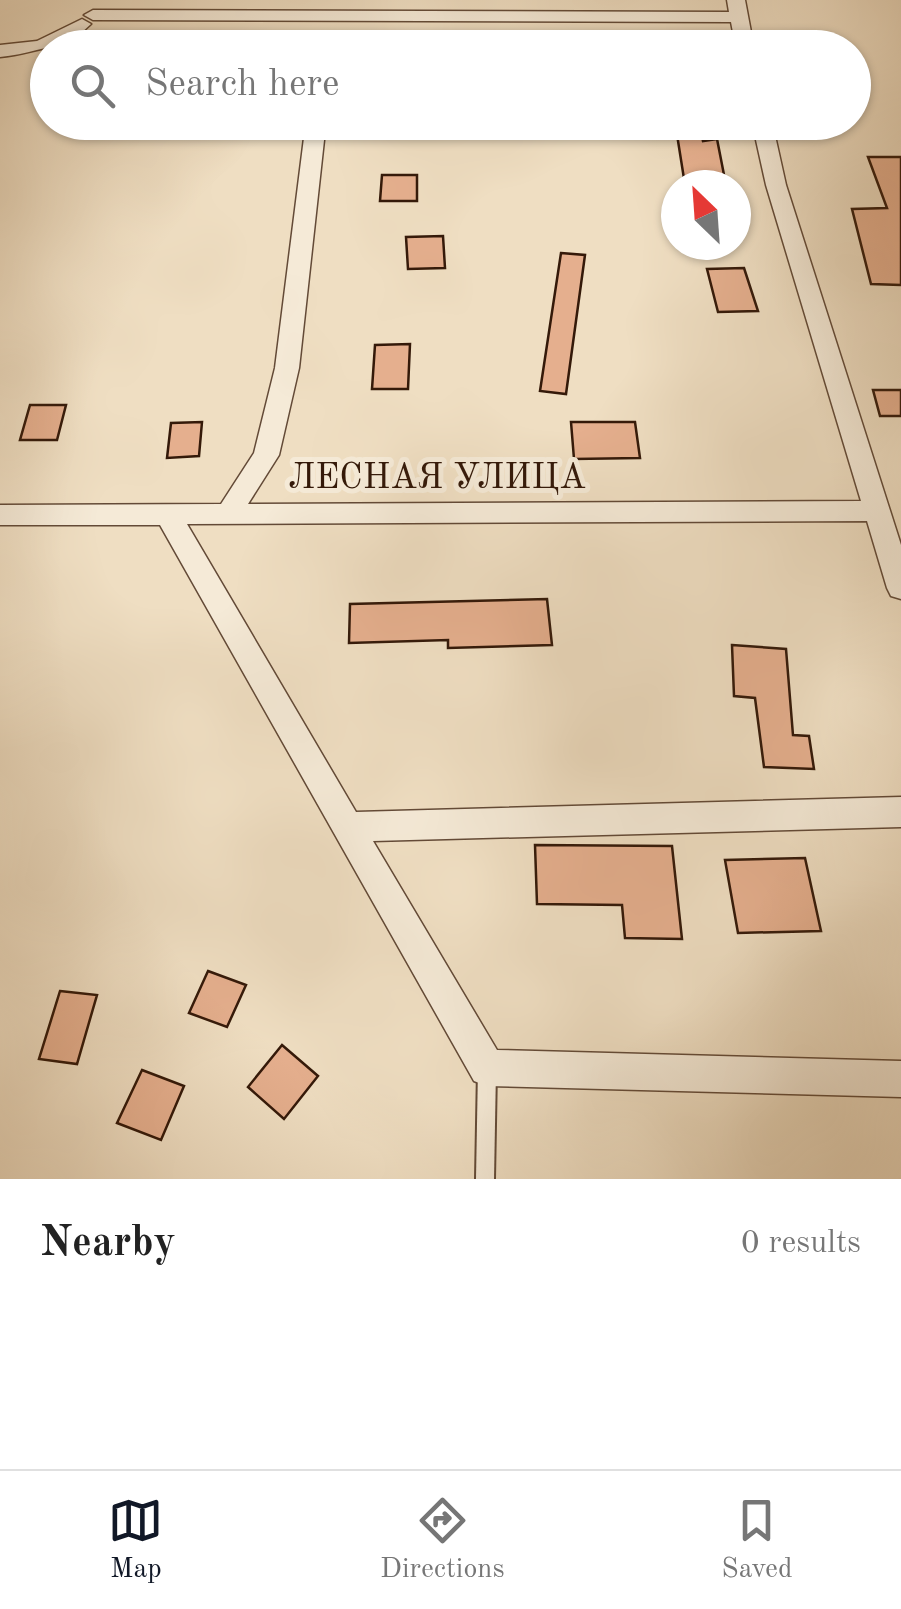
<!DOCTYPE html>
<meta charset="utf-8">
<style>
body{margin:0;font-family:"Old Standard TT",serif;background:#f6f6f6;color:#222}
.compass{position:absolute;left:661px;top:170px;width:90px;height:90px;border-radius:50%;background:#fff;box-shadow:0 2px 8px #0004;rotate:335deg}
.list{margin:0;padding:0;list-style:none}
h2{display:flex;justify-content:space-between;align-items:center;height:130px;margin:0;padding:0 40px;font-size:42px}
h2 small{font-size:32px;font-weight:400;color:#767676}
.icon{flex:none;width:55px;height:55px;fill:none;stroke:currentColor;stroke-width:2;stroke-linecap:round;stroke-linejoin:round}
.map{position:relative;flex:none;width:901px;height:1179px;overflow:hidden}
.search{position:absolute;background:#fff;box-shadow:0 2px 8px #0004;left:30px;right:30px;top:30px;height:110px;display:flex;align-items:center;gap:25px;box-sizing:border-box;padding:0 35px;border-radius:55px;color:#767676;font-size:38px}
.sheet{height:290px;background:#fff}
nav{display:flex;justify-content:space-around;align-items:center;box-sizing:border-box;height:140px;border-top:2px solid #e0e0e0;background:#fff;font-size:28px;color:#767676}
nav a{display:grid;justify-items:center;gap:5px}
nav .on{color:#111827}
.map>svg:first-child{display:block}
.building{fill:#e5af8e;stroke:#341909;stroke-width:2.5}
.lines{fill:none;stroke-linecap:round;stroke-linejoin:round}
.lane-casing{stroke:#634a37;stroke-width:4}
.street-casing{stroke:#634a37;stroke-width:3}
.lane{fill:#f5ead7;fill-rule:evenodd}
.street{fill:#f5ead7;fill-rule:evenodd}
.labels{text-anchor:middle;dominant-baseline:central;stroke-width:10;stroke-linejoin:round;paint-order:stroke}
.street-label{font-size:35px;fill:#341909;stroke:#f5ead7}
</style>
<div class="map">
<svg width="901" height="1179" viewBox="0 0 901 1179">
<rect width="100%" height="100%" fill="#efdec2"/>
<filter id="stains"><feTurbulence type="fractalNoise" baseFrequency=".002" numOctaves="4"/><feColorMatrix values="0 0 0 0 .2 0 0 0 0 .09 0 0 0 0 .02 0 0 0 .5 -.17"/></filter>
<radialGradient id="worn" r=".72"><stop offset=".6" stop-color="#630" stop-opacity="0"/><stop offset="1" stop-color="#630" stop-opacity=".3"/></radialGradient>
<g class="building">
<polygon points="675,122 699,122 703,141 717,139 726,185 685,185"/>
<polygon points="868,157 901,157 901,285 871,284 852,209 887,208"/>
<polygon points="382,175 417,175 417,201 380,201"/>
<polygon points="443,236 445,268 408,269 406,237"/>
<polygon points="561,253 585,255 566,394 540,391"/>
<polygon points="744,268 758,311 718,312 707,269"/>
<polygon points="410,344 408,389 372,389 375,345"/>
<polygon points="873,390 901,390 901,416 880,416"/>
<polygon points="30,405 66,405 57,440 20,440"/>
<polygon points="202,422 199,456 167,458 171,423"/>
<polygon points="571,422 635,422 640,458 574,459"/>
<polygon points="547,599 552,645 448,648 448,640 349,643 350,604"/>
<polygon points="732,645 786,649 793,735 809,736 814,769 764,767 755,698 734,696"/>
<polygon points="535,845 672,846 682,939 625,938 622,905 537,904"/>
<polygon points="805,858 821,931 738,933 725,860"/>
<polygon points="208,971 246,985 227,1027 189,1013"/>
<polygon points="60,991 97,995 77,1064 39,1059"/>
<polygon points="282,1045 318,1076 284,1119 248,1087"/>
<polygon points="142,1070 184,1086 161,1140 117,1123"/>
</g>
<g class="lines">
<defs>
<polygon id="lane" points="487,1060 493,1063 496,1069 494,1179 476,1179 478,1069 481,1063"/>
<g id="street">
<polygon points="727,0 745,0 754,48 736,48 731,22 93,20 84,15 93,10 729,12"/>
<path d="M 82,19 L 91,24 L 80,34 L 90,37 L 259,32 L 314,48 L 280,48 L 259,42 L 90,47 C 59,39 33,54 0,57 L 0,45 L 37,41 Z"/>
<polygon points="306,122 326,122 299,368 279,455 248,504 861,501 766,185 752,122 772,122 786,185 901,545 901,599 891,596 887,588 867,521 187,524 356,812 901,797 901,827 373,841 497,1050 901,1061 901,1097 487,1086 474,1081 160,525 0,525 0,505 221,504 254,453 275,368"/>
</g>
</defs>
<use href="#lane" class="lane-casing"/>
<use href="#street" class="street-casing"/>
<use href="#lane" class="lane"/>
<use href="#street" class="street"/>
</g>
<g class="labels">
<g class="street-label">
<text x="437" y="478">ЛЕСНАЯ УЛИЦА</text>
</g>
</g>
<rect width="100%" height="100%" filter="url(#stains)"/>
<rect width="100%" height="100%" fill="url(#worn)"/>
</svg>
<svg class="compass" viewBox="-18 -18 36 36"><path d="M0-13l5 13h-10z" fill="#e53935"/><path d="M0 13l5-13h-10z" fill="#767676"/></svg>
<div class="search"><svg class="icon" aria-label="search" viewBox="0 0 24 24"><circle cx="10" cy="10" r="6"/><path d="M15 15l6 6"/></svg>Search here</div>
</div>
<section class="sheet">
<h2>Nearby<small>0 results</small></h2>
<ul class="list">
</ul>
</section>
<nav>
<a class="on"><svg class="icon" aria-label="map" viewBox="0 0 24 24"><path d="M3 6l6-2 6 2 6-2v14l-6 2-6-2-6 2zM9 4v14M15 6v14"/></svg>Map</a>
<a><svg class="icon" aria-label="directions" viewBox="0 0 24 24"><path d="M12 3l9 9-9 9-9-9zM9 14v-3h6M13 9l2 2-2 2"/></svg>Directions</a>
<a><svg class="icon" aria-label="saved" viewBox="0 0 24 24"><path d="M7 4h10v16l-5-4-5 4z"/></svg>Saved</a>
</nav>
